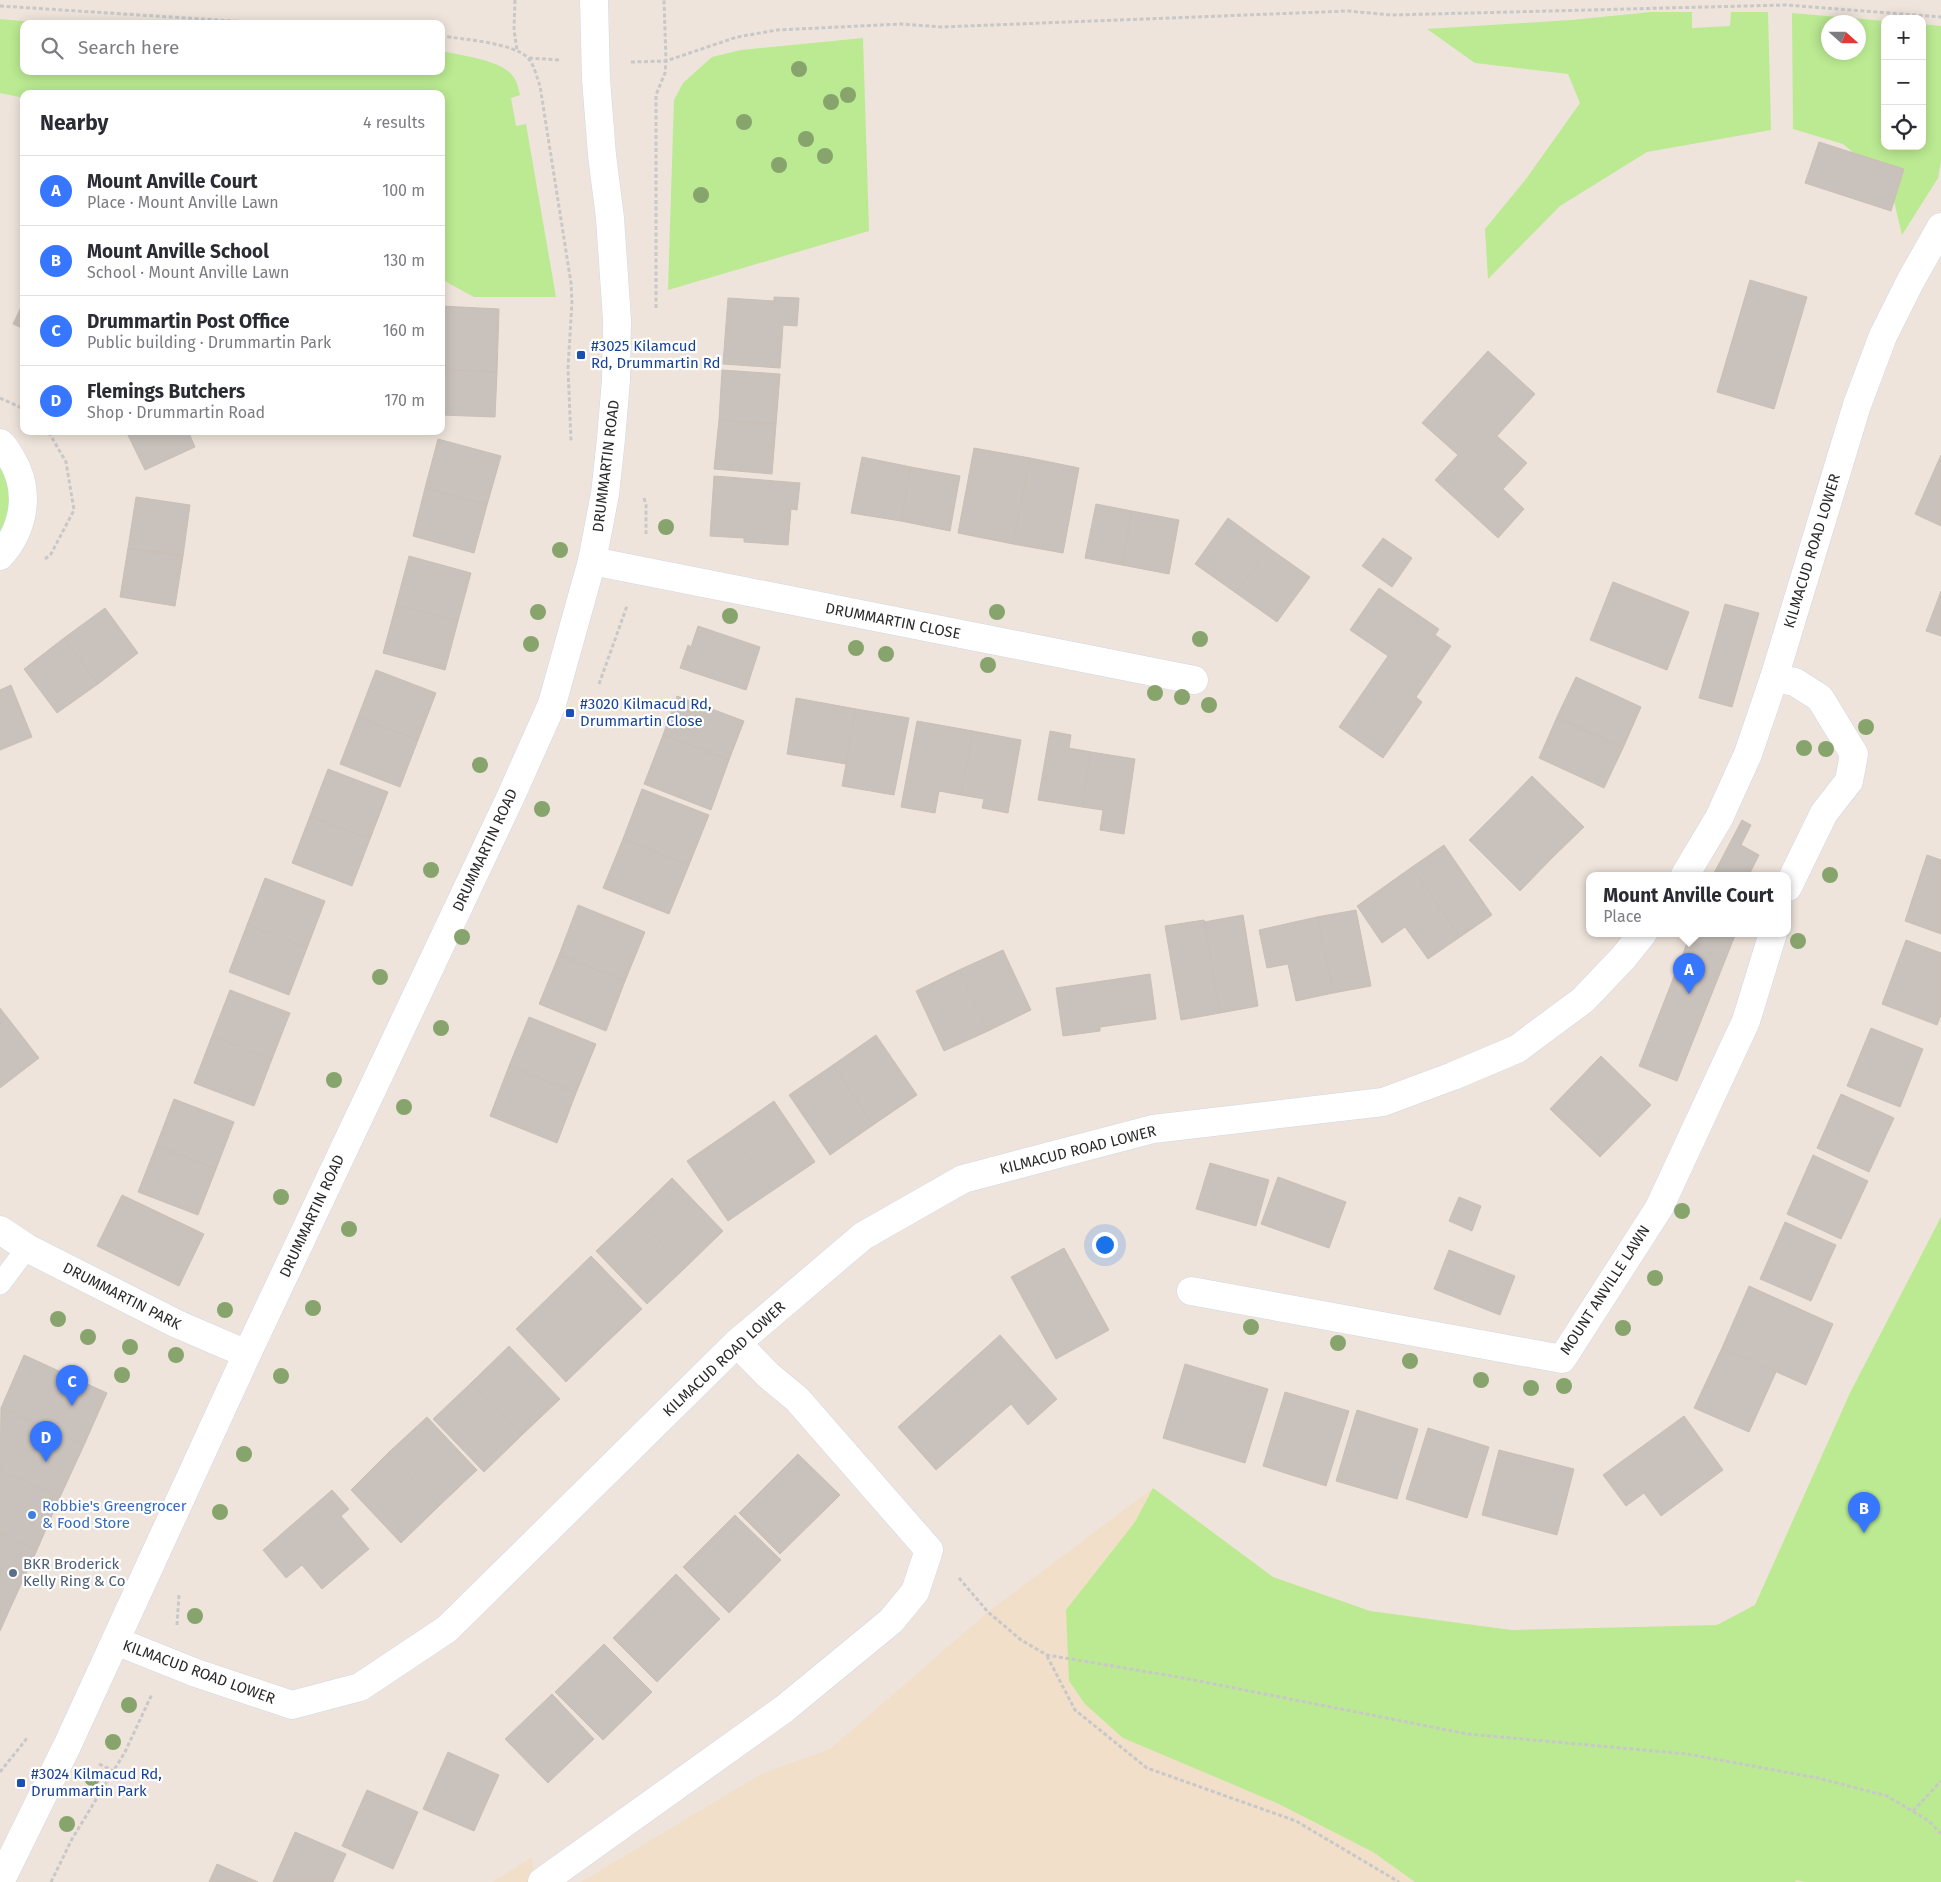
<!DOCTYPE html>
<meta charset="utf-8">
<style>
body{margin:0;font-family:"Fira Sans",sans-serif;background:#f7f7f7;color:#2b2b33}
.controls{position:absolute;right:15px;top:15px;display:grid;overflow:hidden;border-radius:10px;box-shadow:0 2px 12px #0003}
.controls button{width:45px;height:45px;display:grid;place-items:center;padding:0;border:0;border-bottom:1px solid #e1e1e2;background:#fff;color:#2b2b33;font:25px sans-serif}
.compass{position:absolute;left:1821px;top:15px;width:45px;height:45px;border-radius:50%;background:#fff;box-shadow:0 2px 12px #0003;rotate:111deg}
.you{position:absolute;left:1104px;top:1244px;width:18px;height:18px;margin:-12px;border:4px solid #fff;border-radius:50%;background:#1a73e8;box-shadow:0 0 0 8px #1a73e833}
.badge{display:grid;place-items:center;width:32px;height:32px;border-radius:50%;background:#3776ff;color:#fff;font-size:16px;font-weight:700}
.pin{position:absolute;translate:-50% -41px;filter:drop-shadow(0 1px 2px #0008)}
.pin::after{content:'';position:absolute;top:26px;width:18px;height:15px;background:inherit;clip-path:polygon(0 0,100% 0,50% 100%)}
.popup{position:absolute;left:1586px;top:872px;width:205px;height:65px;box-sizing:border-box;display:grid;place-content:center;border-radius:10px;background:#fff;filter:drop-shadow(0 1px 4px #0005);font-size:16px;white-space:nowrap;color:#7c7c81}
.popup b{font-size:19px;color:#2b2b33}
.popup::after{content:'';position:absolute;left:50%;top:100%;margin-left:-10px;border:10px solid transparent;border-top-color:#fff}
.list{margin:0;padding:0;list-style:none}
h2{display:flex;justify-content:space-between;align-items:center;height:65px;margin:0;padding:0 20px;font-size:21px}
h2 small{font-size:16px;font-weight:400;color:#7c7c81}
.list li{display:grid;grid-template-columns:32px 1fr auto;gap:15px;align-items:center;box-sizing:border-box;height:70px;padding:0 20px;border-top:1px solid #e1e1e2}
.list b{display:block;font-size:19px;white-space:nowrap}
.list p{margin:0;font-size:16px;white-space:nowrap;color:#7c7c81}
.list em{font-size:16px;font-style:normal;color:#7c7c81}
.icon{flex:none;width:28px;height:28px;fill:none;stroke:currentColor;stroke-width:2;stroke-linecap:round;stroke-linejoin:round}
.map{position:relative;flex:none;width:1941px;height:1882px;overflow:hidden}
.search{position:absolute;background:#fff;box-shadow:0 2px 12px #0003;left:20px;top:20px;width:425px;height:55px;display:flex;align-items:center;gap:12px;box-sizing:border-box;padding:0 18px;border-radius:10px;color:#7c7c81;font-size:19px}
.panel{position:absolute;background:#fff;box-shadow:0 2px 12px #0003;left:20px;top:90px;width:425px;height:345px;border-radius:10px}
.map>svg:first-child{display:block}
.education{fill:#f1dfc9}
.green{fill:#bbea92;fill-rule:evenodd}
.building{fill:#c9c1bb;stroke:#cabfb5}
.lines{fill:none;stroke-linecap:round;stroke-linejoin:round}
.lane-casing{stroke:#d0d7e5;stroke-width:22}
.street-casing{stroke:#d0d7e5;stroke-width:29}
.secondary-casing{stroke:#d0d7e5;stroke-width:29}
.path{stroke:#c8c8c8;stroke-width:3;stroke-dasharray:4 2.5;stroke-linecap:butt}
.lane{stroke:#fff;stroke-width:21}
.street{stroke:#fff;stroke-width:28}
.secondary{stroke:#fff;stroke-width:28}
.tree{fill:#87a46d}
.transit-dot{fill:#1a4fb4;stroke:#fff;stroke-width:2}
.shop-dot{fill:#3f7fe0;stroke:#fff;stroke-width:2}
.service-dot{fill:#5c6f8a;stroke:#fff;stroke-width:2}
.labels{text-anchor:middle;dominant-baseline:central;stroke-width:4.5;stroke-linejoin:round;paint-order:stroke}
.transit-label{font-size:15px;fill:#164399;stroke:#fff;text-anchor:start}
.street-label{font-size:15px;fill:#2b2b2b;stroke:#fff}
.shop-label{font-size:15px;fill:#366cbe;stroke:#fff;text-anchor:start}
.service-label{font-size:15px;fill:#4e5e75;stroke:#fff;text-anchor:start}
</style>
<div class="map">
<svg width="1941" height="1882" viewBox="0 0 1941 1882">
<rect width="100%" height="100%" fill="#eee4db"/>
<g class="education">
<polygon points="1941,1217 1941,1882 581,1882 761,1774 830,1749 988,1612 1153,1488 1273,1577 1370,1611 1511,1630 1717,1625 1755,1605 1850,1393"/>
<polygon points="532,1857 535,1882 493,1882"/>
</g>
<g class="green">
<polygon points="1651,12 1692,12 1692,28 1730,26 1731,12 1768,12 1771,130 1647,152 1560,206 1488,279 1485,229 1526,179 1580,103 1568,74 1475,63 1427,29 1571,20"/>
<path d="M 1792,13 L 1885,21 L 1885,146 L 1922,146 L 1922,24 L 1941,26 L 1941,161 L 1938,178 L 1902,235 L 1890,184 L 1843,144 L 1793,129 ZM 1828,22 L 1858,22 L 1858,52 L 1828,52 Z"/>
<path d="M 0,19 L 54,24 L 24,24 L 24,71 L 441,71 L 441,51 C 460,55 499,60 511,74 C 517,80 518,87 520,95 L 511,98 L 516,126 L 526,124 L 556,297 L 474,297 L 441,279 L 441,94 L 24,94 L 24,98 L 0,93 Z"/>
<polygon points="863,38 869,231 668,290 674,100 683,83 712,57 741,50"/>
<polygon points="0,443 18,469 0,555"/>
<polygon points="1941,1217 1941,1882 1805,1882 1796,1880 1795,1882 1415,1882 1373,1852 1277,1803 1123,1738 1085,1704 1069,1681 1066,1610 1135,1522 1153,1488 1273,1577 1370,1611 1511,1630 1717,1625 1755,1605 1850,1393"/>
</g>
<g class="building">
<polygon points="1819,142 1904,169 1891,211 1805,183"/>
<polygon points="1750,280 1807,297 1774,409 1717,392"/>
<polygon points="774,297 799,298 797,326 783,325 780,368 723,364 728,298 774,301"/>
<polygon points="24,301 24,329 13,324"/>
<polygon points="441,306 499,309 497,372 441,369"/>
<polygon points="1488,351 1535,394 1497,436 1527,463 1503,489 1524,509 1498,538 1435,480 1458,455 1422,423"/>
<polygon points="441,369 497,372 495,417 441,415"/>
<polygon points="722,370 780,374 776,424 719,420"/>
<polygon points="719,420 776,424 772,474 714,469"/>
<polygon points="126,431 188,431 195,447 145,470"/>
<polygon points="438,439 501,456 487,505 425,488"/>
<polygon points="974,448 1030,458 1013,544 958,533"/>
<polygon points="1941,455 1941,526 1915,514"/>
<polygon points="862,457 911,467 901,521 851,513"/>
<polygon points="1030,458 1079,468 1063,553 1013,544"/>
<polygon points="911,467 960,476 950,531 901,521"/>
<polygon points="714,476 800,483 797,510 791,509 788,545 744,542 744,538 710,536"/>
<polygon points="425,488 487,505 474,553 413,536"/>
<polygon points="136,497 190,505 183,556 128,548"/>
<polygon points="1096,504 1132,511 1122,565 1085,558"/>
<polygon points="1132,511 1179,520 1169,574 1122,565"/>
<polygon points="1228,518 1269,548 1236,593 1195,564"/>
<polygon points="1383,538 1412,558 1392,587 1362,566"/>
<polygon points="128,548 183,556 175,606 120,597"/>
<polygon points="1269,548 1310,577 1277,622 1236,593"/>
<polygon points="409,556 471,573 458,621 396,605"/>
<polygon points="1613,582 1689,612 1667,670 1590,640"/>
<polygon points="1379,588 1439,629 1435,635 1451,646 1416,697 1422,702 1383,758 1339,727 1388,656 1350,630"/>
<polygon points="1941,591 1941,636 1926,631"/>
<polygon points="1725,604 1759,613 1732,707 1699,698"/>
<polygon points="396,605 458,621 445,670 383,653"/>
<polygon points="105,608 138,653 98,684 64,638"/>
<polygon points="698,626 760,647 746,690 680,668 688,645 691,647"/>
<polygon points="64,638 98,684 57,713 24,669"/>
<polygon points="376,670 436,693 418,740 358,717"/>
<polygon points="1576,677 1641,707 1623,748 1557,717"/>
<polygon points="11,685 32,737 0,750 0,690"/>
<polygon points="677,696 744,721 729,760 663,735"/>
<polygon points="796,698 856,709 846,764 787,754"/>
<polygon points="856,709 909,718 894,795 842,786"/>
<polygon points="358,717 418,740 400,787 340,764"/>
<polygon points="1557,717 1623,748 1604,788 1539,758"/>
<polygon points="917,721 973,731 961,795 939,791 935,813 901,807"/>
<polygon points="973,731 1021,740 1008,813 982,808 984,799 961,795"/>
<polygon points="1050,731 1071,735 1069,748 1091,752 1082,807 1038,800"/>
<polygon points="663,735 729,760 711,810 644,784"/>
<polygon points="1091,752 1135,759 1124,834 1100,830 1103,810 1082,807"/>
<polygon points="328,769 388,792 370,839 310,816"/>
<polygon points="1532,776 1584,827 1552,858 1501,808"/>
<polygon points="642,789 709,815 689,865 623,839"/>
<polygon points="1501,808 1552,858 1520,891 1469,840"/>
<polygon points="310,816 370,839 352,886 292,863"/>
<polygon points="1742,820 1751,825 1741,845 1759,855 1749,875 1713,875"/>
<polygon points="623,839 689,865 669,914 603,888"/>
<polygon points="1444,845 1492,915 1460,937 1412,867"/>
<polygon points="1927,855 1941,860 1941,934 1905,921"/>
<polygon points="1412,867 1460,937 1428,959 1405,927 1382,943 1357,906"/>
<polygon points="265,878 325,901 307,948 247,925"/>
<polygon points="578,905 645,932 625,981 559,955"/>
<polygon points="1356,910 1371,986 1333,993 1317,917"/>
<polygon points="1243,915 1258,1006 1220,1013 1204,922"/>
<polygon points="1317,917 1333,993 1296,1001 1288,964 1267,968 1259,930"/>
<polygon points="1204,920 1220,1013 1181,1020 1165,926"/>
<polygon points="247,925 307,948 289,995 229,972"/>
<polygon points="1691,933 1736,933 1677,1081 1639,1066"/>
<polygon points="1906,940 1941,953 1941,1015 1937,1025 1882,1004"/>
<polygon points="1003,950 1031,1010 988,1031 959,970"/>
<polygon points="559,955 625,981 606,1031 539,1004"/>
<polygon points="959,970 988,1031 944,1051 916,991"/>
<polygon points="1150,974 1156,1019 1100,1027 1100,1031 1063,1036 1056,988"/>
<polygon points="230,990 290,1013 272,1059 212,1036"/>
<polygon points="0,1008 7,1017 0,1023"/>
<polygon points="7,1017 39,1058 0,1088 0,1023"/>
<polygon points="529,1017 596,1044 576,1093 509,1066"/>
<polygon points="1871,1028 1923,1049 1900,1107 1847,1086"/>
<polygon points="876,1035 917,1095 873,1125 833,1065"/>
<polygon points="212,1036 272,1059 254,1106 194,1083"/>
<polygon points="1601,1056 1651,1105 1600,1157 1550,1109"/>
<polygon points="833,1065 873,1125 830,1155 789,1095"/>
<polygon points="509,1066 576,1093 557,1143 490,1116"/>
<polygon points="1841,1094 1894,1118 1869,1172 1817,1148"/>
<polygon points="174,1099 234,1122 216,1169 156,1146"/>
<polygon points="774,1101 815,1162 772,1191 731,1131"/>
<polygon points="731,1131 772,1191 728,1221 687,1161"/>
<polygon points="156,1146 216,1169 198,1215 138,1192"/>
<polygon points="1813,1155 1868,1181 1841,1239 1787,1214"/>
<polygon points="1210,1163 1269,1180 1256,1226 1196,1209"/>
<polygon points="1278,1177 1346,1202 1329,1248 1261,1224"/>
<polygon points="672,1178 723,1231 685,1268 634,1215"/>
<polygon points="122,1195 204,1234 179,1286 97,1246"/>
<polygon points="1459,1197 1481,1206 1472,1231 1449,1221"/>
<polygon points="634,1215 685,1268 647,1304 596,1251"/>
<polygon points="1785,1222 1836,1245 1811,1301 1760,1279"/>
<polygon points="1064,1248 1109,1330 1056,1359 1011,1277"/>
<polygon points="1449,1250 1515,1276 1500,1315 1434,1289"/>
<polygon points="591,1256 642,1309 604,1345 554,1292"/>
<polygon points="1749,1286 1833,1324 1806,1385 1722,1348"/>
<polygon points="554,1292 604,1345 566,1382 516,1329"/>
<polygon points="1000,1335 1057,1399 1028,1425 1011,1404 936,1470 898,1427"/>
<polygon points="509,1346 560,1399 522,1435 471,1383"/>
<polygon points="1722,1348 1776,1372 1749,1432 1694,1408"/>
<polygon points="24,1355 107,1393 84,1445 1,1408"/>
<polygon points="1185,1364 1268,1389 1245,1463 1163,1438"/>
<polygon points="471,1383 522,1435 484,1472 433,1419"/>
<polygon points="1285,1392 1349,1411 1326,1486 1263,1466"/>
<polygon points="1,1408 84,1445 60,1497 0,1470"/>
<polygon points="1357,1410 1418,1429 1397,1499 1336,1481"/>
<polygon points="1684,1416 1723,1470 1661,1516 1644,1493 1626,1506 1603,1475"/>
<polygon points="427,1417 477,1470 439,1506 388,1453"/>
<polygon points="1428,1428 1489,1447 1467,1518 1406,1499"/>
<polygon points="1499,1450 1574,1469 1557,1535 1482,1515"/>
<polygon points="388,1453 439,1506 401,1543 351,1490"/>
<polygon points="798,1454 840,1495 780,1554 739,1513"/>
<polygon points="0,1470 60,1497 37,1550 0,1533"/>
<polygon points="332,1490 349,1509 341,1516 369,1549 322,1589 302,1565 286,1578 263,1550"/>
<polygon points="735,1515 781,1560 729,1613 683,1567"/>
<polygon points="0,1533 37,1550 13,1602 0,1596"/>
<polygon points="676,1574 720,1619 657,1682 613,1638"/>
<polygon points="0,1596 13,1602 0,1631"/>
<polygon points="604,1644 652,1692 603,1740 555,1692"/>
<polygon points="552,1694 594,1739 548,1783 505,1739"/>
<polygon points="448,1752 499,1775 474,1831 423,1809"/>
<polygon points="367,1790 418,1812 393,1869 342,1846"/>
<polygon points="295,1832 346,1854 333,1882 273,1882"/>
<polygon points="217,1864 258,1882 209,1882"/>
</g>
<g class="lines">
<defs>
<polyline id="lane" points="0,1284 27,1248"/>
<g id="street">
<path d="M 0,443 C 5,447 8,453 11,458 C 31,490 25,528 0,556"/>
<polyline points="592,561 1194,680"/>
<polyline points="1774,678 1795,682 1820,698 1854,754 1849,781 1824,813 1788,887"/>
<polyline points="1685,875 1719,818 1748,754 1774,678 1857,405 1883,336 1911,280 1941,227"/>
<polyline points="0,1230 27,1248 177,1324 247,1354"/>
<polyline points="1191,1291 1562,1359 1659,1208 1746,1021 1773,933"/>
<polyline points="116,1641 196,1673 292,1705 360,1687 447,1629 737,1343 863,1236 963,1179 1153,1129 1383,1102 1453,1076 1517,1049 1583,1000 1623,958 1643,933"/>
<polyline points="542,1882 784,1709 891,1621 915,1592 929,1550 797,1399 768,1375 737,1343"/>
</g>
<polyline id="secondary" points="0,1882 67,1746 247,1354 511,796 552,704 592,561 605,494 611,439 616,380 617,320 610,218 602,155 596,79 594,0"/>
</defs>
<use href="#lane" class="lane-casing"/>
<use href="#street" class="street-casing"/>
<use href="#secondary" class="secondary-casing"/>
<g class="path">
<polyline points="515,0 514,30 517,50"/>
<polyline points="0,6 280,24"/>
<path d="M 441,36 C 462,39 514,43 528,58 C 534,64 537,78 540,86 L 571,283 L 572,302 L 568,368 L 571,441"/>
<polyline points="529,58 560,60"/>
<polyline points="631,62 666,61 737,37 777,30 901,24 941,27 1348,11 1391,15 1785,5 1941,17"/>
<polyline points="656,308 656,95 665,73 666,61 664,0"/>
<polyline points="0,398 24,409"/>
<polyline points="644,498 646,505 646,534"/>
<polyline points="45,559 51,554 74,510 66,462 48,431"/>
<polyline points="599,684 627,606"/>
<polyline points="959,1578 988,1612 1021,1640 1047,1655 1178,1677 1468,1734 1687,1754 1818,1778 1887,1796 1929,1821 1941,1834"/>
<polyline points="177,1625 179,1594"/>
<polyline points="1047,1656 1075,1710 1147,1768 1296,1821 1399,1882"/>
<polyline points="99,1764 114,1771"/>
<polyline points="0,1772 28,1737"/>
<polyline points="1913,1811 1941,1781"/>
<polyline points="51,1882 72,1839 125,1752 152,1694"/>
</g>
<use href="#lane" class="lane"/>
<use href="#street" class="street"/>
<use href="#secondary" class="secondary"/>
</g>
<g class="tree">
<circle cx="799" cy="69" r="8"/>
<circle cx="848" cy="95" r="8"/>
<circle cx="831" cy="102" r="8"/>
<circle cx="744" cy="122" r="8"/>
<circle cx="806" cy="139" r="8"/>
<circle cx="825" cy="156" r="8"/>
<circle cx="779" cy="165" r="8"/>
<circle cx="701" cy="195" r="8"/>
<circle cx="666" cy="527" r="8"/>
<circle cx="560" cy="550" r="8"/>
<circle cx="538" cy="612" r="8"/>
<circle cx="997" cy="612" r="8"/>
<circle cx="730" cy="616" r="8"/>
<circle cx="1200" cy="639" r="8"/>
<circle cx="531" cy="644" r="8"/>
<circle cx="856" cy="648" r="8"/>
<circle cx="886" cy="654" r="8"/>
<circle cx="988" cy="665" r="8"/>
<circle cx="1155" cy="693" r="8"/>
<circle cx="1182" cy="697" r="8"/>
<circle cx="1209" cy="705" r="8"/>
<circle cx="1866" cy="727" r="8"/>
<circle cx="1804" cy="748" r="8"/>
<circle cx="1826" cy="749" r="8"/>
<circle cx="480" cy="765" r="8"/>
<circle cx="542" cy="809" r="8"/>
<circle cx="431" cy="870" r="8"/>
<circle cx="1830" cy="875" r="8"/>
<circle cx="462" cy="937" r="8"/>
<circle cx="1798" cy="941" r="8"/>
<circle cx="380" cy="977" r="8"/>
<circle cx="441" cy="1028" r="8"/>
<circle cx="334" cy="1080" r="8"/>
<circle cx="404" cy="1107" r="8"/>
<circle cx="281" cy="1197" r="8"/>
<circle cx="1682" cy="1211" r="8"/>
<circle cx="349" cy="1229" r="8"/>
<circle cx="1655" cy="1278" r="8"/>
<circle cx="313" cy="1308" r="8"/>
<circle cx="225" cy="1310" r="8"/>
<circle cx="58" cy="1319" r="8"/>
<circle cx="1251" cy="1327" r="8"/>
<circle cx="1623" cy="1328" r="8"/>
<circle cx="88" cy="1337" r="8"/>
<circle cx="1338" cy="1343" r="8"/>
<circle cx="130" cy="1347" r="8"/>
<circle cx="176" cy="1355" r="8"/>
<circle cx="1410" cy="1361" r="8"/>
<circle cx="122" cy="1375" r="8"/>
<circle cx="281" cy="1376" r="8"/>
<circle cx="1481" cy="1380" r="8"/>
<circle cx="1564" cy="1386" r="8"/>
<circle cx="1531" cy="1388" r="8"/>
<circle cx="244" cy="1454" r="8"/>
<circle cx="220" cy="1512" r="8"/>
<circle cx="195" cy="1616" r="8"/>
<circle cx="129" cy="1705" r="8"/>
<circle cx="113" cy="1742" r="8"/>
<circle cx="92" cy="1778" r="8"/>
<circle cx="67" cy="1824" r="8"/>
</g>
<g class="transit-dot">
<rect x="576" y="350" width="10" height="10" rx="2.5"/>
<rect x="565" y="708" width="10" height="10" rx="2.5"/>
<rect x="16" y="1778" width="10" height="10" rx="2.5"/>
</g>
<circle class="shop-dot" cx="32" cy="1515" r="5"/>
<circle class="service-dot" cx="13" cy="1573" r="5"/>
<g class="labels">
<g class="transit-label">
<text x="591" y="346">#3025 Kilamcud<tspan x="591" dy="17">Rd, Drummartin Rd</tspan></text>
<text x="580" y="704">#3020 Kilmacud Rd,<tspan x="580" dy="17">Drummartin Close</tspan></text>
<text x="31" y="1774">#3024 Kilmacud Rd,<tspan x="31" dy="17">Drummartin Park</tspan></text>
</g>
<g class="street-label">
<text transform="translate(606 466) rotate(-83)">DRUMMARTIN ROAD</text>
<text transform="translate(1812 551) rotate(-73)">KILMACUD ROAD LOWER</text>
<text transform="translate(893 621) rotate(11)">DRUMMARTIN CLOSE</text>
<text transform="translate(485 850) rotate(-65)">DRUMMARTIN ROAD</text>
<text transform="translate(1078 1150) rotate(-14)">KILMACUD ROAD LOWER</text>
<text transform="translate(312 1216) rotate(-65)">DRUMMARTIN ROAD</text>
<text transform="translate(1605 1290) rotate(-57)">MOUNT ANVILLE LAWN</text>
<text transform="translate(122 1296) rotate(27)">DRUMMARTIN PARK</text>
<text transform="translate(724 1359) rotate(-43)">KILMACUD ROAD LOWER</text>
<text transform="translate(199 1672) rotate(20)">KILMACUD ROAD LOWER</text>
</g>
<g class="shop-label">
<text x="42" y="1506">Robbie's Greengrocer<tspan x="42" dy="17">&amp; Food Store</tspan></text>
</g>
<g class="service-label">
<text x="23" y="1564">BKR Broderick<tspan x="23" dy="17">Kelly Ring &amp; Co</tspan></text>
</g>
</g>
</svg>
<div class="controls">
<button>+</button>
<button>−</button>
<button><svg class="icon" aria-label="locate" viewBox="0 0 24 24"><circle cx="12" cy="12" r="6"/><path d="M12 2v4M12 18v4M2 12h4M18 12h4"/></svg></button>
</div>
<svg class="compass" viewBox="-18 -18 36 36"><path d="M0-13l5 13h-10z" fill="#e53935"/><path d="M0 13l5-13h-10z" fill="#7c7c81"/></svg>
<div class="you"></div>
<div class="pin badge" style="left:1689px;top:994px">A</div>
<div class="popup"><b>Mount Anville Court</b>Place</div>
<div class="pin badge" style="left:1864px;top:1533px">B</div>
<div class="pin badge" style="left:72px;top:1406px">C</div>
<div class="pin badge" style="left:46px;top:1462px">D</div>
<div class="search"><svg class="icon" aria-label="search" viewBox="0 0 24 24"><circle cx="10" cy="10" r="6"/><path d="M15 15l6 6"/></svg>Search here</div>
<section class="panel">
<h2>Nearby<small>4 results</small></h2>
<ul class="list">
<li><span class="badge">A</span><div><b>Mount Anville Court</b><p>Place · Mount Anville Lawn</p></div><em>100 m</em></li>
<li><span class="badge">B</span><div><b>Mount Anville School</b><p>School · Mount Anville Lawn</p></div><em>130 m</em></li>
<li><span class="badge">C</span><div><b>Drummartin Post Office</b><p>Public building · Drummartin Park</p></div><em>160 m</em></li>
<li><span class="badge">D</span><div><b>Flemings Butchers</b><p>Shop · Drummartin Road</p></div><em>170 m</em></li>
</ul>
</section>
</div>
